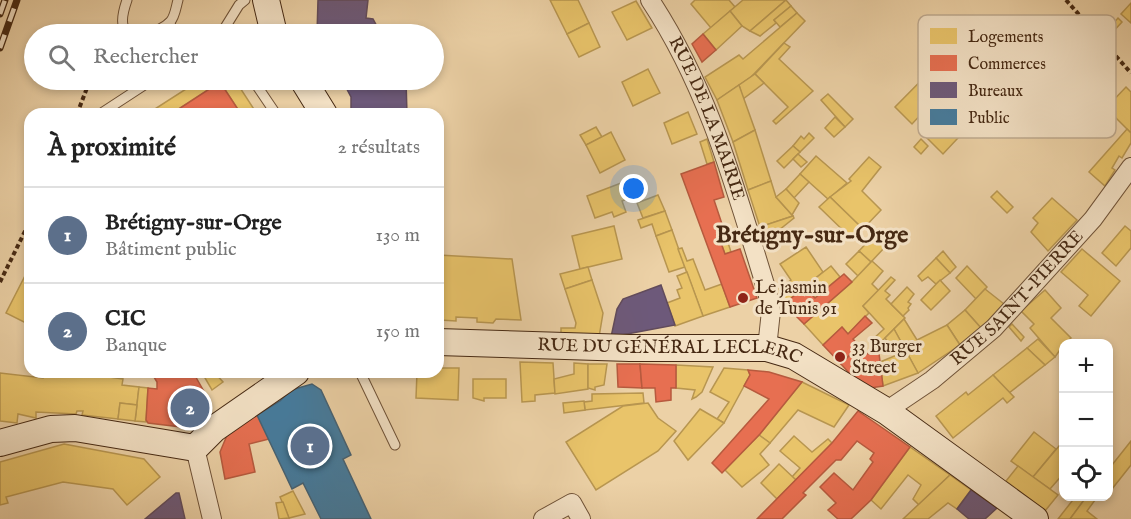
<!DOCTYPE html>
<html lang="fr">
<meta charset="utf-8">
<style>
body{margin:0;font-family:"IM FELL English",serif;background:#f2f2f2;color:#222}
.controls{position:absolute;right:18px;bottom:18px;display:grid;overflow:hidden;border-radius:12px;box-shadow:0 3px 9px #0003}
.controls button{width:54px;height:54px;display:grid;place-items:center;padding:0;border:0;border-bottom:2px solid #e0e0e0;background:#fff;color:#222;font:30px sans-serif}
.you{position:absolute;left:634px;top:189px;width:21px;height:21px;margin:-15px;border:4px solid #fff;border-radius:50%;background:#1a73e8;box-shadow:0 0 0 9px #1a73e833}
.badge{display:grid;place-items:center;width:39px;height:39px;border-radius:50%;background:#0f766e;color:#fff;font-size:20px;font-weight:700}
.pin{position:absolute;translate:-50% -50%;border:3px solid #fff;box-shadow:0 2px 6px #0006}
.list{margin:0;padding:0;list-style:none}
h2{display:flex;justify-content:space-between;align-items:center;height:78px;margin:0;padding:0 24px;font-size:26px}
h2 small{font-size:20px;font-weight:400;color:#767676}
.list li{display:grid;grid-template-columns:39px 1fr auto;gap:18px;align-items:center;box-sizing:border-box;height:96px;padding:0 24px;border-top:2px solid #e0e0e0}
.list b{display:block;font-size:22px;white-space:nowrap}
.list p{margin:0;font-size:20px;white-space:nowrap;color:#767676}
.list em{font-size:20px;font-style:normal;color:#767676}
.icon{flex:none;width:33px;height:33px;fill:none;stroke:currentColor;stroke-width:2;stroke-linecap:round;stroke-linejoin:round}
.map{position:relative;flex:none;width:1131px;height:519px;overflow:hidden}
.search{position:absolute;background:#fff;box-shadow:0 3px 9px #0003;left:24px;top:24px;width:420px;height:66px;display:flex;align-items:center;gap:15px;box-sizing:border-box;padding:0 21px;border-radius:33px;color:#767676;font-size:22px}
.panel{position:absolute;background:#fff;box-shadow:0 3px 9px #0003;left:24px;top:108px;width:420px;height:270px;border-radius:18px}
.map>svg:first-child{display:block}
.homes{fill:#e9c46a;stroke:#b89650;stroke-width:1.5}
.shops{fill:#e76f51;stroke:#b75a3e;stroke-width:1.5}
.offices{fill:#6d597a;stroke:#614b5b;stroke-width:1.5}
.public{fill:#457b9d;stroke:#456274;stroke-width:1.5}
.lines{fill:none;stroke-linecap:round;stroke-linejoin:round}
.lane-casing{stroke:#705338;stroke-width:11}
.street-casing{stroke:#705338;stroke-width:20}
.secondary-casing{stroke:#462913;stroke-width:28}
.path{stroke:#462913;stroke-width:4;stroke-dasharray:4.5 3;stroke-linecap:butt}
.lane{stroke:#f3e1c5;stroke-width:9}
.street{stroke:#f3e1c5;stroke-width:18}
.secondary{stroke:#f3e1c5;stroke-width:26}
.rail-casing{stroke:#462913;stroke-width:7}
.rail{stroke:#f3e1c5;stroke-width:4.5;stroke-dasharray:14;stroke-linecap:butt}
.poi-dot{fill:#8f2418;stroke:#f3e1c5;stroke-width:2}
.labels{text-anchor:middle;dominant-baseline:central;stroke-width:6;stroke-linejoin:round;paint-order:stroke}
.street-label{font-size:18px;fill:#462913;stroke:#f3e1c5}
.poi-label{font-size:18px;fill:#462913;stroke:#f3e1c5;text-anchor:start}
.district-label{font-size:24px;font-weight:bold;fill:#462913;stroke:#f3e1c5}
.key{fill:#f3e1c5;stroke:#bfaa90;stroke-width:1.5}
.key-label{font-size:16px;fill:#462913}
</style>
<div class="map">
<svg width="1131" height="519" viewBox="0 0 1131 519">
<rect width="100%" height="100%" fill="#ecd1a6"/>
<filter id="stains"><feTurbulence type="fractalNoise" baseFrequency=".00333" numOctaves="4"/><feColorMatrix values="0 0 0 0 .2 0 0 0 0 .09 0 0 0 0 .02 0 0 0 .5 -.17"/></filter>
<radialGradient id="worn" r=".72"><stop offset=".6" stop-color="#630" stop-opacity="0"/><stop offset="1" stop-color="#630" stop-opacity=".3"/></radialGradient>
<g class="homes">
<polygon points="550,0 578,0 589,23 567,34"/>
<polygon points="695,0 729,0 735,7 711,28 691,4"/>
<polygon points="743,0 786,0 750,31 742,26 730,11"/>
<polygon points="786,0 791,6 774,20 776,23 760,36 750,31"/>
<polygon points="636,1 652,28 627,40 612,12"/>
<polygon points="1131,3 1131,23 1121,14"/>
<polygon points="791,6 797,13 780,27 774,20"/>
<polygon points="730,11 742,26 716,50 703,34"/>
<polygon points="797,13 805,21 751,77 717,100 705,77 739,55 743,59"/>
<polygon points="1118,18 1122,22 1109,36 1106,32"/>
<polygon points="589,23 600,47 579,57 567,34"/>
<polygon points="969,32 985,46 912,124 895,107"/>
<polygon points="784,43 790,47 779,59 813,91 776,124 773,121 788,107 755,74"/>
<polygon points="998,59 1016,76 943,154 925,136"/>
<polygon points="648,69 660,93 633,106 622,82"/>
<polygon points="755,74 764,83 743,99 739,85"/>
<polygon points="200,80 235,80 257,114 241,114 220,82 171,114 147,114"/>
<polygon points="739,85 755,130 733,142 717,100"/>
<polygon points="1126,87 1131,92 1131,133 1106,108"/>
<polygon points="828,94 853,119 845,127 821,100"/>
<polygon points="688,112 697,134 672,144 664,123"/>
<polygon points="835,117 845,127 834,137 825,128"/>
<polygon points="596,127 602,137 586,145 580,135"/>
<polygon points="1127,129 1131,133 1131,143 1122,158 1119,156 1112,168 1115,170 1105,186 1089,172"/>
<polygon points="755,130 771,181 748,190 733,142"/>
<polygon points="611,132 625,160 600,173 586,145"/>
<polygon points="809,133 814,138 800,152 793,146 801,136 804,139"/>
<polygon points="707,139 714,162 707,164 700,142"/>
<polygon points="921,139 928,146 921,154 914,147"/>
<polygon points="793,146 800,152 784,168 777,161"/>
<polygon points="798,154 807,162 801,167 793,159"/>
<polygon points="816,156 847,183 828,199 800,174"/>
<polygon points="869,157 881,167 862,191 881,210 863,229 830,197 851,181 849,179"/>
<polygon points="800,174 809,182 794,198 786,189"/>
<polygon points="637,177 643,193 622,201 626,212 614,217 612,212 595,218 587,196"/>
<polygon points="771,181 776,197 793,216 760,227 748,190"/>
<polygon points="786,189 799,203 792,215 776,197"/>
<polygon points="997,191 1013,207 1007,213 991,197"/>
<polygon points="658,195 665,211 643,218 637,203"/>
<polygon points="830,197 863,229 853,240 819,207"/>
<polygon points="1052,198 1077,220 1048,251 1031,232 1038,223 1033,218"/>
<polygon points="665,211 672,230 656,236 652,224 641,228 638,220"/>
<polygon points="793,216 794,218 764,242 760,227"/>
<polygon points="614,226 622,259 580,269 572,236"/>
<polygon points="1125,226 1131,231 1131,248 1116,266 1102,253"/>
<polygon points="672,230 685,267 669,272 656,236"/>
<polygon points="724,230 731,252 725,254 717,232"/>
<polygon points="873,236 885,247 871,262 859,251"/>
<polygon points="806,247 823,272 784,304 779,289 791,280 780,264"/>
<polygon points="682,248 687,261 693,259 705,290 722,284 730,307 703,316 678,249"/>
<polygon points="1082,249 1120,281 1091,316 1079,306 1088,295 1061,272"/>
<polygon points="859,251 871,262 858,276 846,264"/>
<polygon points="943,251 956,267 950,273 936,258"/>
<polygon points="438,255 512,259 521,320 496,319 493,323 477,322 477,318 456,317 456,321 440,320"/>
<polygon points="936,258 950,273 936,284 928,277 922,281 918,276"/>
<polygon points="872,261 883,271 872,284 879,291 863,306 869,313 848,334 842,327 823,345 804,324 851,283"/>
<polygon points="30,266 30,325 6,313"/>
<polygon points="831,266 840,277 815,298 808,291 814,285 812,281"/>
<polygon points="967,266 987,287 976,299 956,278"/>
<polygon points="588,267 592,280 565,289 560,274"/>
<polygon points="687,272 703,316 675,326 667,303 680,298 677,290 682,288 677,276"/>
<polygon points="891,277 895,280 885,291 890,295 886,299 905,318 878,345 873,339 884,329 863,306"/>
<polygon points="592,280 603,313 599,337 561,335 561,328 575,328 576,323 565,289"/>
<polygon points="940,280 950,291 931,310 921,300"/>
<polygon points="907,287 914,294 908,302 911,304 908,308 909,310 903,316 891,304"/>
<polygon points="985,289 1004,304 981,328 965,310"/>
<polygon points="1045,290 1061,308 1051,318 1071,338 1064,344 1055,357 1030,328 1034,324 1021,311"/>
<polygon points="965,310 981,328 960,345 947,325"/>
<polygon points="904,319 917,340 947,325 960,345 918,373 894,329"/>
<polygon points="1012,324 1024,337 1021,341 1009,327"/>
<polygon points="894,329 918,373 883,386 880,362 897,355 885,338"/>
<polygon points="1038,339 1055,357 1045,365 1027,348"/>
<polygon points="1027,348 1045,365 1009,393 993,375"/>
<polygon points="520,362 553,363 555,393 535,395 535,401 522,402"/>
<polygon points="574,363 588,364 588,389 555,394 554,379 574,374"/>
<polygon points="588,364 607,364 604,385 595,387 595,390 588,388"/>
<polygon points="676,365 713,367 702,392 696,397 692,399 695,390 676,388"/>
<polygon points="438,368 459,368 458,400 416,398 417,372 438,372"/>
<polygon points="724,368 748,370 750,375 724,423 717,419 729,402 710,392"/>
<polygon points="43,372 103,372 103,376 123,379 122,385 139,387 137,405 120,403 118,419 82,415 83,411 77,411 76,414 36,412 36,418 18,414 17,423 0,421 0,373 43,378"/>
<polygon points="214,372 223,382 212,390 205,378"/>
<polygon points="993,375 1014,397 1007,403 1003,398 953,438 936,416 966,392 968,395"/>
<polygon points="473,379 506,379 506,398 484,398 484,401 473,398"/>
<polygon points="802,382 849,405 834,427 798,410 770,443 759,435"/>
<polygon points="139,387 148,388 146,422 135,421"/>
<polygon points="643,393 644,403 585,410 584,402 592,401 592,394"/>
<polygon points="584,401 585,410 564,413 563,403"/>
<polygon points="120,403 137,405 135,421 118,419"/>
<polygon points="648,403 658,418 676,431 658,451 596,490 566,442 623,406"/>
<polygon points="700,409 724,423 688,460 674,441"/>
<polygon points="1034,432 1056,449 1033,477 1011,461"/>
<polygon points="759,435 770,443 760,454 769,465 742,487 725,470"/>
<polygon points="794,436 812,452 828,439 832,443 796,480 792,477 800,468 780,451"/>
<polygon points="1064,440 1064,473 1050,489 1033,477"/>
<polygon points="1131,441 1131,465 1108,494 1108,470"/>
<polygon points="64,444 144,459 160,477 127,505 113,489 63,482 6,497 8,503 0,505 0,462"/>
<polygon points="910,447 950,475 919,505 913,499 921,485 908,475 881,509 871,500"/>
<polygon points="779,464 796,480 777,499 761,483"/>
<polygon points="1018,466 1058,495 1045,511 1006,481"/>
<polygon points="950,475 971,490 957,509 948,503 928,519 903,519"/>
<polygon points="293,491 305,514 289,518 280,497"/>
<polygon points="1076,496 1087,496 1070,519 1058,519"/>
<polygon points="1087,496 1098,496 1087,511 1097,519 1070,519"/>
<polygon points="283,502 289,518 279,519 276,503"/>
</g>
<g class="shops">
<polygon points="703,34 716,50 702,62 692,44"/>
<polygon points="220,82 241,114 171,114"/>
<polygon points="714,162 724,197 714,200 724,230 717,232 725,254 740,249 757,298 730,307 681,174"/>
<polygon points="844,274 852,282 804,324 784,304 812,281 814,285 808,291 815,298"/>
<polygon points="865,316 872,323 853,339 859,346 841,364 823,345 842,327 848,334"/>
<polygon points="878,345 883,386 870,388 850,374 841,364 859,346 868,354"/>
<polygon points="617,364 640,364 642,388 618,387"/>
<polygon points="640,364 676,365 676,388 671,388 671,400 656,402 655,388 642,388"/>
<polygon points="748,370 769,372 802,382 760,434 722,473 712,463 769,399 744,386 750,375"/>
<polygon points="193,372 207,397 206,406 200,419 181,427 148,423 146,420 148,388 157,389 157,382 151,372"/>
<polygon points="858,411 910,447 871,500 851,519 838,519 828,510 836,503 820,487 834,473 853,490 873,462 870,459 874,453 857,441 841,460 836,460 803,493 806,495 782,519 757,519 832,443"/>
<polygon points="257,413 269,439 249,444 255,472 225,479 220,452 228,433"/>
</g>
<g class="offices">
<polygon points="318,0 368,0 366,18 373,19 381,34 317,34"/>
<polygon points="342,80 406,80 407,114 351,114 351,97"/>
<polygon points="661,285 675,325 611,337 617,309 623,299"/>
<polygon points="971,490 997,508 985,519 969,519 957,509"/>
<polygon points="176,493 179,493 185,519 145,519"/>
</g>
<polygon class="public" points="312,384 321,390 351,455 343,459 371,519 321,519 303,483 292,489 257,415 280,401 291,390"/>
<g class="lines">
<defs>
<g id="lane">
<path d="M 127,0 C 119,23 119,39 149,32 C 156,31 164,28 170,22 C 175,17 176,7 178,0"/>
<polyline points="169,23 176,34"/>
<polyline points="221,34 239,5 245,0"/>
<polyline points="253,80 276,114"/>
<polyline points="100,114 152,80"/>
<polyline points="360,372 395,445"/>
</g>
<g id="street">
<path id="s1" d="M 650,0 C 710,91 735,188 767,291 L 771,311 L 767,348"/>
<path id="s2" d="M 886,411 L 932,380 L 994,328 L 1093,219 L 1131,167"/>
<polyline points="195,448 212,519"/>
<polyline points="543,519 572,503 581,519"/>
</g>
<g id="secondary">
<polyline points="266,0 274,34"/>
<polyline points="303,80 324,114"/>
<path id="s3" d="M 438,342 L 630,348 L 767,348 L 794,356 L 886,411 L 1035,519"/>
<polyline points="0,443 51,429 75,428 195,448 214,429 296,372"/>
</g>
</defs>
<use href="#lane" class="lane-casing"/>
<use href="#street" class="street-casing"/>
<use href="#secondary" class="secondary-casing"/>
<g class="path">
<polyline points="1066,0 1131,73"/>
<polyline points="77,114 90,80"/>
<polyline points="0,282 30,221"/>
</g>
<use href="#lane" class="lane"/>
<use href="#street" class="street"/>
<use href="#secondary" class="secondary"/>
<defs>
<g id="rail">
<polyline points="0,14 5,0"/>
<polyline points="0,48 17,0"/>
</g>
</defs>
<use href="#rail" class="rail-casing"/>
<use href="#rail" class="rail"/>
</g>
<g class="poi-dot">
<circle cx="743" cy="298" r="6"/>
<circle cx="840" cy="357" r="6"/>
</g>
<g class="labels">
<g class="street-label">
<text stroke="none"><textPath href="#s1" startOffset="132">RUE DE LA MAIRIE</textPath></text>
<text stroke="none"><textPath href="#s2" startOffset="174">RUE SAINT-PIERRE</textPath></text>
<text stroke="none"><textPath href="#s3" startOffset="232">RUE DU GÉNÉRAL LECLERC</textPath></text>
</g>
<g class="poi-label">
<text x="755" y="288">Le jasmin<tspan x="755" dy="21">de Tunis 91</tspan></text>
<text x="852" y="347">33 Burger<tspan x="852" dy="21">Street</tspan></text>
</g>
<g class="district-label">
<text x="812" y="235">Brétigny-sur-Orge</text>
</g>
</g>
<rect x="918" y="15" width="198" height="123" rx="9" class="key"/>
<rect x="930" y="28" width="27" height="16" fill="#e9c46a"/>
<rect x="930" y="55" width="27" height="16" fill="#e76f51"/>
<rect x="930" y="82" width="27" height="16" fill="#6d597a"/>
<rect x="930" y="109" width="27" height="16" fill="#457b9d"/>
<g class="key-label">
<text x="968" y="42">Logements</text>
<text x="968" y="69">Commerces</text>
<text x="968" y="96">Bureaux</text>
<text x="968" y="123">Public</text>
</g>
<rect width="100%" height="100%" filter="url(#stains)"/>
<rect width="100%" height="100%" fill="url(#worn)"/>
</svg>
<div class="controls">
<button>+</button>
<button>−</button>
<button><svg class="icon" aria-label="locate" viewBox="0 0 24 24"><circle cx="12" cy="12" r="6"/><path d="M12 2v4M12 18v4M2 12h4M18 12h4"/></svg></button>
</div>
<div class="you"></div>
<div class="pin badge" style="left:310px;top:446px;background:#5c6f8a">1</div>
<div class="pin badge" style="left:190px;top:408px;background:#5c6f8a">2</div>
<div class="search"><svg class="icon" aria-label="search" viewBox="0 0 24 24"><circle cx="10" cy="10" r="6"/><path d="M15 15l6 6"/></svg>Rechercher</div>
<section class="panel">
<h2>À proximité<small>2 résultats</small></h2>
<ul class="list">
<li><span class="badge" style="background:#5c6f8a">1</span><div><b>Brétigny-sur-Orge</b><p>Bâtiment public</p></div><em>130 m</em></li>
<li><span class="badge" style="background:#5c6f8a">2</span><div><b>CIC</b><p>Banque</p></div><em>150 m</em></li>
</ul>
</section>
</div>
